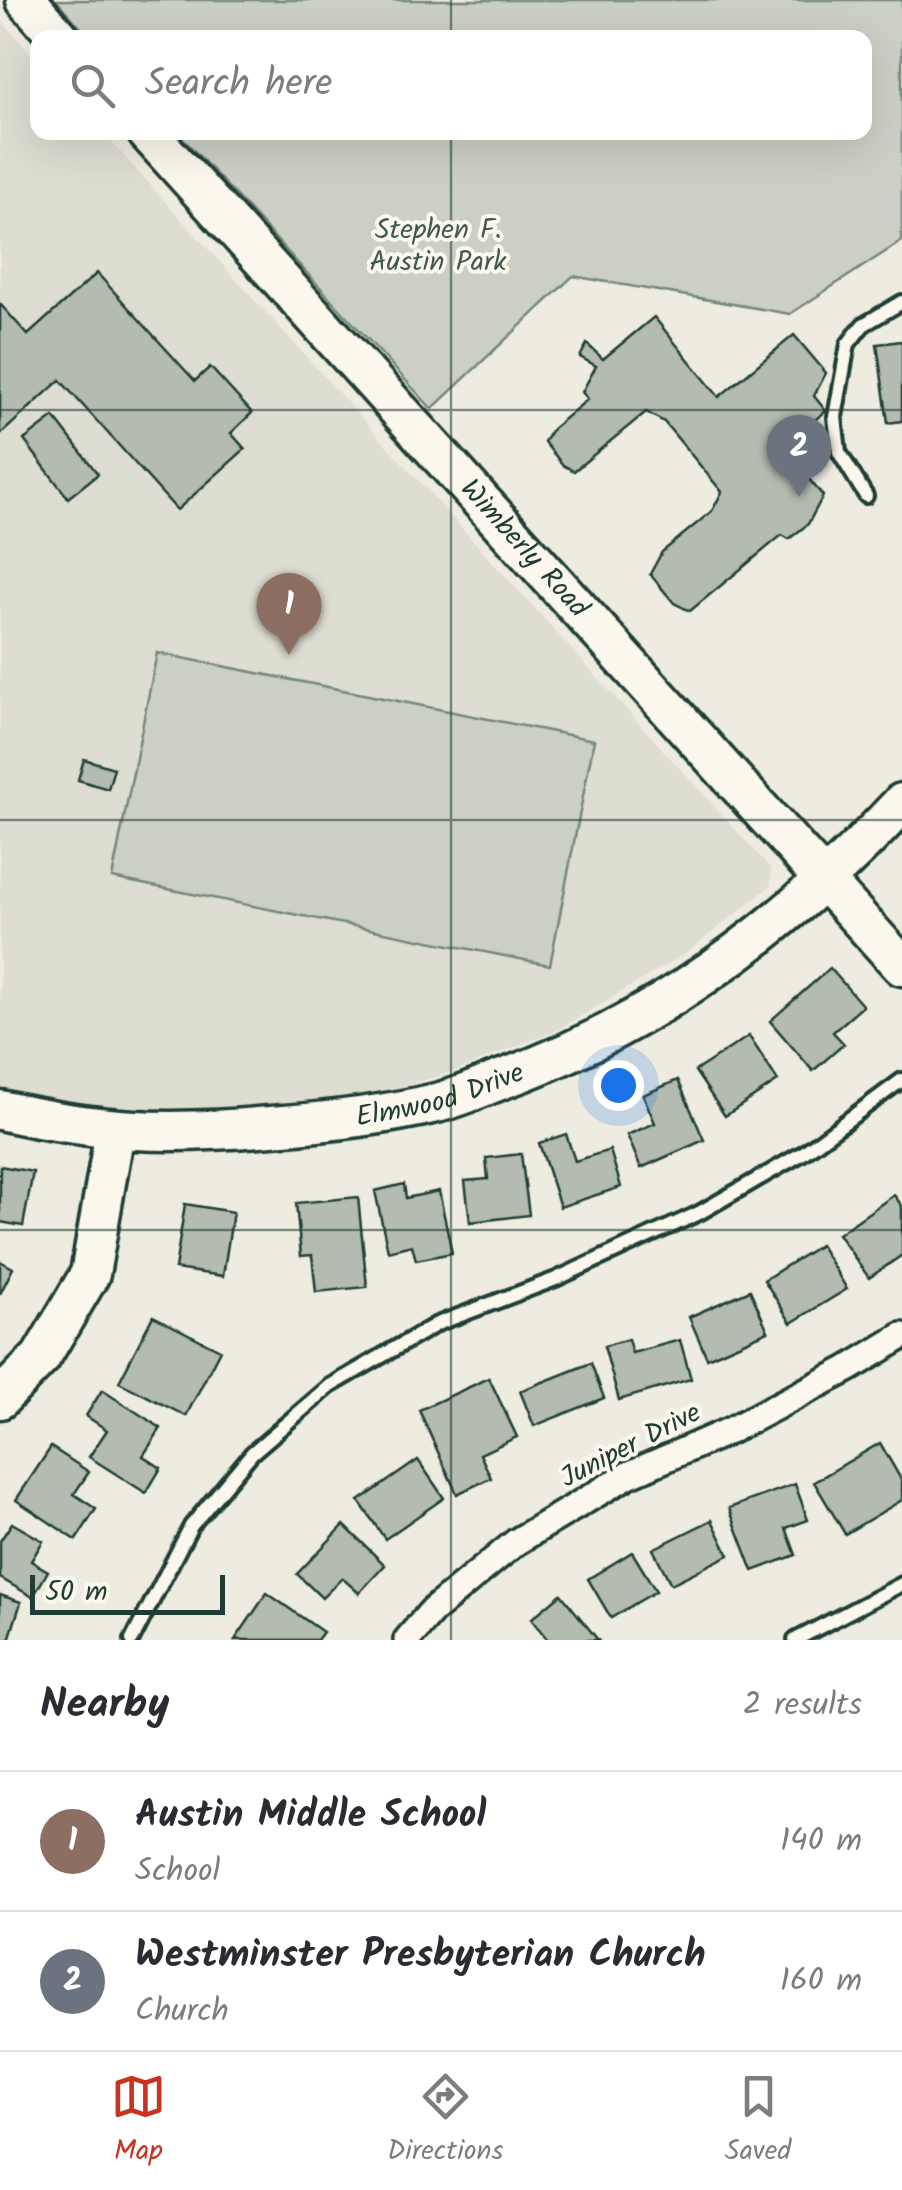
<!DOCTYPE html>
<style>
body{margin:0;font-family:Kalam,sans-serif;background:#f7f7f7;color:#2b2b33}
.scale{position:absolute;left:30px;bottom:25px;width:195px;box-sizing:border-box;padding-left:10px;border:5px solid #1f3d34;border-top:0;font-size:28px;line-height:35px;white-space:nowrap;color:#1f3d34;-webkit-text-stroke:8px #fbf7ec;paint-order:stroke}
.you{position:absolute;left:618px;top:1085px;width:35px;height:35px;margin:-25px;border:8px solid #fff;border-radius:50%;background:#1a73e8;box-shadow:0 0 0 15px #1a73e833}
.badge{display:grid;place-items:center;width:65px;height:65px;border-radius:50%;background:#c8321e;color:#fff;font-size:32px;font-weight:700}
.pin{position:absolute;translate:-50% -82px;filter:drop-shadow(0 2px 5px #0008)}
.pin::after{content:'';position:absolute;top:52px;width:35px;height:30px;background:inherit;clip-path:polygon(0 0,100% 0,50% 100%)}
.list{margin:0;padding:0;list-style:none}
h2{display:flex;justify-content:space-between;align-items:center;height:130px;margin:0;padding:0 40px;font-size:42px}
h2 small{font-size:32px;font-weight:400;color:#7c7c81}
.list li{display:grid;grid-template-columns:65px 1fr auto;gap:30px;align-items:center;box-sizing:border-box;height:140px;padding:0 40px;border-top:2px solid #e1e1e2}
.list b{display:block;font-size:38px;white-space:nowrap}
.list p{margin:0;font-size:32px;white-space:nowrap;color:#7c7c81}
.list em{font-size:32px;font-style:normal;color:#7c7c81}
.icon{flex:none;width:55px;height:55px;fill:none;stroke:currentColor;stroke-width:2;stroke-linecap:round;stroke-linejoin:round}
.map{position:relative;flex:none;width:902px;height:1640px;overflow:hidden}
.search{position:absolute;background:#fff;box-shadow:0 10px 40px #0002;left:30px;right:30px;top:30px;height:110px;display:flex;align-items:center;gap:25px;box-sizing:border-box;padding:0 35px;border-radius:20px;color:#7c7c81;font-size:38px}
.sheet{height:410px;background:#fff}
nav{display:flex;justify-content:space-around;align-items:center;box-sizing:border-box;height:140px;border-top:2px solid #e1e1e2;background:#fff;font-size:28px;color:#7c7c81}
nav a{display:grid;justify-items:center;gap:5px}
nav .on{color:#c8321e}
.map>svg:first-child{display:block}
.built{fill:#ddddd2}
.green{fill:#cbcfc4;stroke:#75867c;stroke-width:2.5}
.building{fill:#b4bbb0;stroke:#1f3d34;stroke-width:2.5}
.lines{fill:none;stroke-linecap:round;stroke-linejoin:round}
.service-casing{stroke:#1f3d34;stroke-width:20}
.minor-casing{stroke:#1f3d34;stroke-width:32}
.secondary-casing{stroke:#1f3d34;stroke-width:45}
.service{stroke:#fbf7ec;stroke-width:12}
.minor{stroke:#fbf7ec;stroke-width:25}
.secondary{stroke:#fbf7ec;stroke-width:38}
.grid{fill:none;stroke:#1f3d34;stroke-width:2.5;stroke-opacity:0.55}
.labels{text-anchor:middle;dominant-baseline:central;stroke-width:8;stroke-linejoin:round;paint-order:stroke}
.park-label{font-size:28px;fill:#415a51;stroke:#fbf7ec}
.street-label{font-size:28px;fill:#1f3d34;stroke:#fbf7ec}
</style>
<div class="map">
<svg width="902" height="1640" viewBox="0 0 902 1640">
<rect width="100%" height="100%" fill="#eeece1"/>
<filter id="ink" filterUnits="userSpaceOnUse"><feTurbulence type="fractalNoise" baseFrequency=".01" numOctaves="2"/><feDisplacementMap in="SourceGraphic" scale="20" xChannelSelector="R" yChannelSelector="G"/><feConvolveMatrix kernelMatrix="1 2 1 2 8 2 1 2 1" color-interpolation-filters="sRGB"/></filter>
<g filter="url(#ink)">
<polygon class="built" points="0,19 37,60 38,132 103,133 771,869 771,885 757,897 686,953 558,1030 455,1071 365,1098 261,1113 158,1115 53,1101 0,1089"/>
<g class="green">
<polygon points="56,0 902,0 902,241 790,314 573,276 432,409 178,133 864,132 864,38 90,38"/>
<polygon points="157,653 594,740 550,965 112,878"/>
</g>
<g class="building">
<polygon points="97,273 195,381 210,367 252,413 231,433 245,449 177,510 60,380 0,435 0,304 28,335"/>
<polygon points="654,317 719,397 794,335 826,373 814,396 826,411 782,447 823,496 808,524 789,539 782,535 690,611 674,603 650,574 662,552 712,511 722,492 664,422 646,412 574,471 563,465 544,442 552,429 588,399 582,392 596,366 580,357 587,344 603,359"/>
<polygon points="902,341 902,421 888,423 877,344"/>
<polygon points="54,417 98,474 68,498 24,440"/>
<polygon points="84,759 114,768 108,789 78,780"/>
<polygon points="830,968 863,1006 833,1032 844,1044 813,1071 770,1021"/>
<polygon points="749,1036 778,1081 725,1116 695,1071"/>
<polygon points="678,1080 704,1140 641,1168 627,1135 655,1123 643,1095"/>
<polygon points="566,1134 575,1161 610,1150 621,1187 560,1207 539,1143"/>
<polygon points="521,1154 529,1215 470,1222 465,1181 488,1179 486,1158"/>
<polygon points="0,1166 33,1172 23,1226 0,1222"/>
<polygon points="404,1184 406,1198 439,1191 452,1253 416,1260 412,1245 388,1251 375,1191"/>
<polygon points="894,1195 902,1206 902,1255 869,1278 838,1234"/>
<polygon points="358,1197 367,1287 316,1292 312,1255 301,1256 296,1203"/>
<polygon points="185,1204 233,1212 223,1276 175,1269"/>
<polygon points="820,1245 847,1289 791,1323 764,1280"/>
<polygon points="0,1261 13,1268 0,1294"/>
<polygon points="750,1290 768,1331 707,1358 689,1317"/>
<polygon points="153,1316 220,1350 186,1416 119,1382"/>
<polygon points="628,1339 632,1353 680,1340 691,1379 619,1400 604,1346"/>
<polygon points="591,1363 604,1398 534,1426 520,1391"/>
<polygon points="489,1378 517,1437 480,1454 491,1478 457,1494 419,1410"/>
<polygon points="102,1390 161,1428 143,1456 161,1468 146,1493 89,1457 107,1430 86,1416"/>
<polygon points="880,1443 902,1481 902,1500 845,1534 814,1482"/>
<polygon points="51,1447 89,1472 74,1494 96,1509 76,1540 16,1500"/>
<polygon points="418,1460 444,1498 385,1539 359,1501"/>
<polygon points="795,1484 808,1520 786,1528 796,1555 753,1571 729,1508"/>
<polygon points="712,1520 729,1555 671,1584 653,1549"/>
<polygon points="12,1523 43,1541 31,1561 48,1571 33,1597 0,1578 0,1541"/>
<polygon points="344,1525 385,1565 359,1593 342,1578 322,1598 297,1574"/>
<polygon points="632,1552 656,1591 611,1618 588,1579"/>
<polygon points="267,1593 323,1632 317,1640 235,1640"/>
<polygon points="561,1594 598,1640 548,1640 531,1619"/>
<polygon points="0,1595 21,1602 9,1640 0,1640"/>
</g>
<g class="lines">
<defs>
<g id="service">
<polyline points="866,496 839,452 835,417 848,344 863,325 902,302"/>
<polyline points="132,1640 191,1526 252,1453 330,1386 437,1324 556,1279 699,1213 803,1153 902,1080"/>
<polyline points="795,1640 902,1584"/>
</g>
<polyline id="minor" points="407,1640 432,1611 516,1542 628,1475 729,1431 848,1369 902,1336"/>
<g id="secondary">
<polyline points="26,0 60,38"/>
<path id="s1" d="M 147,132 L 902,966"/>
<path id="s2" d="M 0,1110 C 100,1133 169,1135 271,1126 C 326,1122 382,1116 436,1103 C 458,1098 479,1088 500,1080 C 655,1025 790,923 902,803"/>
<polyline points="0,1399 41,1357 90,1274 115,1131"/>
</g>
</defs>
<use href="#service" class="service-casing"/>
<use href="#minor" class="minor-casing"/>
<use href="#secondary" class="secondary-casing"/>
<use href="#service" class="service"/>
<use href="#minor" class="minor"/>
<use href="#secondary" class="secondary"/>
</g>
</g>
<path class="grid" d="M 451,0 L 451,38M 451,132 L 451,1640M 0,410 L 902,410M 0,820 L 902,820M 0,1230 L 902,1230"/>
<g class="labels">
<g class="park-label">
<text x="438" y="230">Stephen F.<tspan x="438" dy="32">Austin Park</tspan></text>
</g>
<g class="street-label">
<text stroke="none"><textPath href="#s1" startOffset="562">Wimberly Road</textPath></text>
<text stroke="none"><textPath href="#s2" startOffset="445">Elmwood Drive</textPath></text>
<text transform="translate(631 1446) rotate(-27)">Juniper Drive</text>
</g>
</g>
</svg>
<div class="scale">50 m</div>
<div class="you"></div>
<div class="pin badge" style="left:289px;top:655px;background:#8d6e63">1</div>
<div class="pin badge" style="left:799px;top:497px;background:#6b7280">2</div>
<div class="search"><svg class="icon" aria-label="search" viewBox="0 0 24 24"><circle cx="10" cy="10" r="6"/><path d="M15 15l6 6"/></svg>Search here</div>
</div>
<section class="sheet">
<h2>Nearby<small>2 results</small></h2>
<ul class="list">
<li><span class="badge" style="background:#8d6e63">1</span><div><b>Austin Middle School</b><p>School</p></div><em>140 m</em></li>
<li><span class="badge" style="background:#6b7280">2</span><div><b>Westminster Presbyterian Church</b><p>Church</p></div><em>160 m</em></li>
</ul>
</section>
<nav>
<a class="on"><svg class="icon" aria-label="map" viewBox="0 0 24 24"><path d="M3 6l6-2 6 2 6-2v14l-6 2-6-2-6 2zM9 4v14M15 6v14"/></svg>Map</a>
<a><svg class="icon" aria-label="directions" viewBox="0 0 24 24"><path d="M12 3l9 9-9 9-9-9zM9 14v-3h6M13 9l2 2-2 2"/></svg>Directions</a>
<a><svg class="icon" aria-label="saved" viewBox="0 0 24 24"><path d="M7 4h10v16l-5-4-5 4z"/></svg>Saved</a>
</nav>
